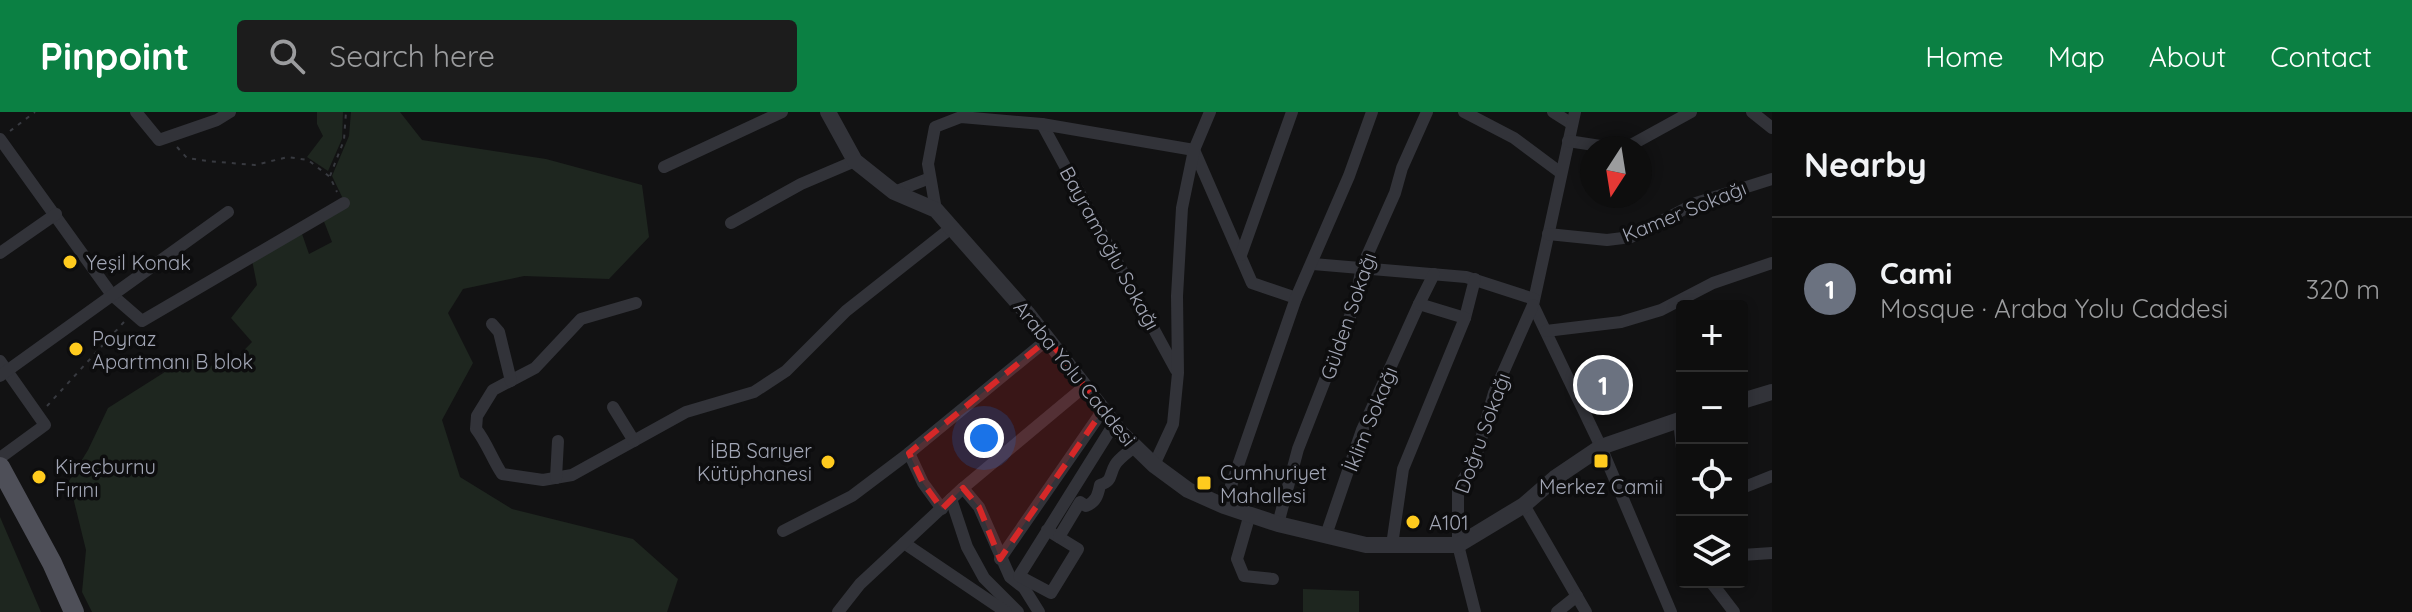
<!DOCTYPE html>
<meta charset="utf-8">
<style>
body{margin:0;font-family:Quicksand,sans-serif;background:#1c1c1c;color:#f1f3f6}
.controls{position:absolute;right:24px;bottom:24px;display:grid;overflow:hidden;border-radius:8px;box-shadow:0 4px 12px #0003}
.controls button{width:72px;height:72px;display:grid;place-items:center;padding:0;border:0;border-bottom:2px solid #2e2e2e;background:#0e0e0e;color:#f1f3f6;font:40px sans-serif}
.compass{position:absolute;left:1580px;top:24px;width:72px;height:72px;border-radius:50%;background:#0e0e0e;box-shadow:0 4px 12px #0003;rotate:192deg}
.you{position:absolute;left:984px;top:326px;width:28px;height:28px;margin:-20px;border:6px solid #fff;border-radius:50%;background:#1a73e8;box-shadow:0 0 0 12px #1a73e833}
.badge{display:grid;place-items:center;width:52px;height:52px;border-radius:50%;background:#0b8043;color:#fff;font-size:26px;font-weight:700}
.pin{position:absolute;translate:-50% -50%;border:4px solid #fff;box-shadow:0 2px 8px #0006}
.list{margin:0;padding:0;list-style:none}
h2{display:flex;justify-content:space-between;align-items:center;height:104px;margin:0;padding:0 32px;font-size:34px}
h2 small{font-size:26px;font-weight:400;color:#9b9c9e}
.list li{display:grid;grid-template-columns:52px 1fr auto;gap:24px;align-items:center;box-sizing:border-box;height:144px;padding:0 32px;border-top:2px solid #2e2e2e}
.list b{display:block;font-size:30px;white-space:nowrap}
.list p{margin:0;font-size:26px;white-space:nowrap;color:#9b9c9e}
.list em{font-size:26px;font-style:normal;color:#9b9c9e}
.icon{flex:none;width:44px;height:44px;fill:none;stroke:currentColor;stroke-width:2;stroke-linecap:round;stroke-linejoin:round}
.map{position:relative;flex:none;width:1772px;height:500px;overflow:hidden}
header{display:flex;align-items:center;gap:48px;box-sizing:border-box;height:112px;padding:0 40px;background:#0b8043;color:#fff}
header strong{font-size:38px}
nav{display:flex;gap:44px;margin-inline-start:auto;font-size:28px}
.search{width:560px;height:72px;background:#1c1c1c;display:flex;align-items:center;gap:20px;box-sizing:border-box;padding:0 28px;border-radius:8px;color:#9b9c9e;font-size:30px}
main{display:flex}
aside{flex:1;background:#0e0e0e}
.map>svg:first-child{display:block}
.green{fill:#1e261f}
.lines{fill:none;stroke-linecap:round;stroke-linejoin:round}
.path{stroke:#383a40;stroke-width:2;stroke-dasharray:4 6;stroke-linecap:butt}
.minor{stroke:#323339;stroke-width:12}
.tertiary{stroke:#323339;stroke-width:16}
.primary{stroke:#4e4f58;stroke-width:20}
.marked{fill:#d62828;fill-opacity:0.2;stroke:#d62828;stroke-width:6;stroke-dasharray:16 10;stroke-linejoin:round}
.poi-dot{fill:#ffcb1e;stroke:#0d0d0e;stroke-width:3}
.labels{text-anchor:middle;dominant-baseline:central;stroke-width:7;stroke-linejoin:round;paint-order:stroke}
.street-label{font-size:20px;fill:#a2a6b5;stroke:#0d0d0e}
.poi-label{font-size:20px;fill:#a2a6b5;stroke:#0d0d0e;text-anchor:start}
</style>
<header>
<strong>Pinpoint</strong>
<div class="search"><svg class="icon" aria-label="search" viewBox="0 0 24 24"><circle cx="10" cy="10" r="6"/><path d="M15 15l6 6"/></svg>Search here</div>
<nav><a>Home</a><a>Map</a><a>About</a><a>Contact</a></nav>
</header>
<main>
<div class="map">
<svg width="1772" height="500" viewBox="0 0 1772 500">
<rect width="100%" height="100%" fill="#121213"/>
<g class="green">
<polygon points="317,0 343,0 342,27 328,59 307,45 323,24 317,12"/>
<polygon points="351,0 400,0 422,28 546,47 642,73 649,125 609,167 524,164 463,177 448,201 473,251 442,308 460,365 512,397 633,427 678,467 667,500 92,500 82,480 86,438 69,369 88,338 108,296 187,246 225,258 252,230 231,206 257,173 252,148 301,119 309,142 332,130 323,107 346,93 332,64 349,24"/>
<polygon points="0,405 41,500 0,500"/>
<polygon points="1303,477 1359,479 1359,500 1303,500"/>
</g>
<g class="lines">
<g class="path">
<polyline points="10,19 35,0"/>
<polyline points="177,35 187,46 207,49 255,53 288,45 308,48 330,65 337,80"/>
<polyline points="330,64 344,28 346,0"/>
<polyline points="47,294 124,210"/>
</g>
<g class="minor">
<polyline points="136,0 159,28 217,8 230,0"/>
<polyline points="1464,0 1514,26 1561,61"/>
<polyline points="1553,0 1572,12"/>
<polyline points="1575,0 1533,193 1601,335 1671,500"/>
<polyline points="1752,0 1772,16"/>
<polyline points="1042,12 1176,258"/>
<polyline points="0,27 112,183 142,209 344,91"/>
<polyline points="1568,29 1607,35 1631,33 1691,0"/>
<polyline points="664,55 782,0"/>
<polyline points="894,80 930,66"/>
<polyline points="936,98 928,52 935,15 961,5 1042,12 1194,38 1252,171 1296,186"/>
<polyline points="731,111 801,72 855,49"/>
<polyline points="1548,122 1607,128 1631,125 1696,91 1772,67"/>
<polyline points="0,141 56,102"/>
<polyline points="1241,143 1292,0"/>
<polyline points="1313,152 1466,165 1534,187"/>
<path d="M 636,191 L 581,207 L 535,256 L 493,278 L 477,304 L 476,317 C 487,331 492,347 502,362 L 543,368 L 572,363 L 686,300 L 754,280 L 786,259 L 846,199 L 951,116"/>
<polyline points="1465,206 1475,167"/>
<polyline points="492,212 499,220 511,269"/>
<polyline points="1546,219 1621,210 1661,198 1713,171 1772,151"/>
<polyline points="0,249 45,313 0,346"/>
<polyline points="0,264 228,100"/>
<polyline points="613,295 634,329"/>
<polyline points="1679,308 1682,336"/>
<polyline points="909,341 923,371 942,397"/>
<polyline points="1154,353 1173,312 1178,261 1177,184 1182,96 1194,38 1210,0"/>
<polyline points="556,366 558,329"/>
<polyline points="963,376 979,395 1010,465 1024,476 1039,500"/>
<polyline points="1742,376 1772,364"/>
<polyline points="951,387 967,435 984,466 1018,500"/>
<polyline points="1524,393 1586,500"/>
<polyline points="1224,394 1296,186 1349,64 1372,0"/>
<polyline points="1250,402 1237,447 1244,464 1273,467"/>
<polyline points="1278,412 1298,337 1354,194 1362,155 1395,81 1402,56 1427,0"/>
<polyline points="1047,418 1078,437 1051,481 1019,464 1114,312"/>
<polyline points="783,419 852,384 909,341 1048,227"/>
<polyline points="1326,423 1362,318 1419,192"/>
<path d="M 1059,425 L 1080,390 L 1086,394 C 1096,390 1098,383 1100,373 C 1113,369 1109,363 1115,353 C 1119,346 1129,340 1135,334"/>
<polyline points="904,431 1006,500"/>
<polyline points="1392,433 1403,357 1465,206 1419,192 1434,162"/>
<polyline points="1742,443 1772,441"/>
<polyline points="1000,447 1103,298"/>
<polyline points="1711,470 1734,500"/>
<polyline points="838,500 860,472 963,376 1085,274"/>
<polyline points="1475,500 1458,433 1458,375 1474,352 1494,281 1533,193"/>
<polyline points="1557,500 1577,484"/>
</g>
<g class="tertiary">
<polyline points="828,0 855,49 894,80 936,98 1027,201 1121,321 1154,353 1188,378 1224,394 1278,412 1366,433 1458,433 1524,393 1555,366 1601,335 1682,307"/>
<polyline points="1742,289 1772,280"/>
</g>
<polyline class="primary" points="0,355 52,451 74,500"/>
</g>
<path class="marked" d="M 1048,227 L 1103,298 L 1000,447 L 979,395 L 963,376 L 942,397 L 923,371 L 909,341 Z"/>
<g class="poi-dot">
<circle cx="70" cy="150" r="8"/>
<circle cx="76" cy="237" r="8"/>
<rect x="1593" y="341" width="16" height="16" rx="4"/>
<circle cx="828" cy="350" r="8"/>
<circle cx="39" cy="365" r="8"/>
<rect x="1196" y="363" width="16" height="16" rx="4"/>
<circle cx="1413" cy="410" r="8"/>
</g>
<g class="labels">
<g class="street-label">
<text transform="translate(1684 99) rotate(-22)">Kamer Sokağı</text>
<text transform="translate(1110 136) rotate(61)">Bayramoğlu Sokağı</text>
<text transform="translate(1348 204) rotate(-71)">Gülden Sokağı</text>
<text transform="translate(1075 261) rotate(51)">Araba Yolu Caddesi</text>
<text transform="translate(1370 307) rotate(-68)">İklim Sokağı</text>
<text transform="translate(1482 321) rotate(-70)">Doğru Sokağı</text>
</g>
<g class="poi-label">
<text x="86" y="150">Yeşil Konak</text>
<text x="92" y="226">Poyraz<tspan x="92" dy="23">Apartmanı B blok</tspan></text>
<text x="812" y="338" text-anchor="end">İBB Sarıyer<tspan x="812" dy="23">Kütüphanesi</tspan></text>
<text x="55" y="354">Kireçburnu<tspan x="55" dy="23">Fırını</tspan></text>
<text x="1220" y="360">Cumhuriyet<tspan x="1220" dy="23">Mahallesi</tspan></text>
<text x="1601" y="374" text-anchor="middle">Merkez Camii</text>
<text x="1429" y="410">A101</text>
</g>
</g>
</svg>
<div class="controls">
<button>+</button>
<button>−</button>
<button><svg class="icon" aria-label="locate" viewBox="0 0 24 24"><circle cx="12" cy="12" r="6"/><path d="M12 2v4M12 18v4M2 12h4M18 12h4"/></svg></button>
<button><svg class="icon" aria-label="layers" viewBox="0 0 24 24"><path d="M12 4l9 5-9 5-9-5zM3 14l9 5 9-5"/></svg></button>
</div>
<svg class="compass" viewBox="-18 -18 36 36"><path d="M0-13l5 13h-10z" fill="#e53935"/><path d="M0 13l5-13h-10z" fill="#9b9c9e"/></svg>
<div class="you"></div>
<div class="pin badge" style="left:1603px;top:273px;background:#6b7280">1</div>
</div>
<aside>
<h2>Nearby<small></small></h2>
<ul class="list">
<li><span class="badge" style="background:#6b7280">1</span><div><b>Cami</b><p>Mosque · Araba Yolu Caddesi</p></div><em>320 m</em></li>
</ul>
</aside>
</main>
